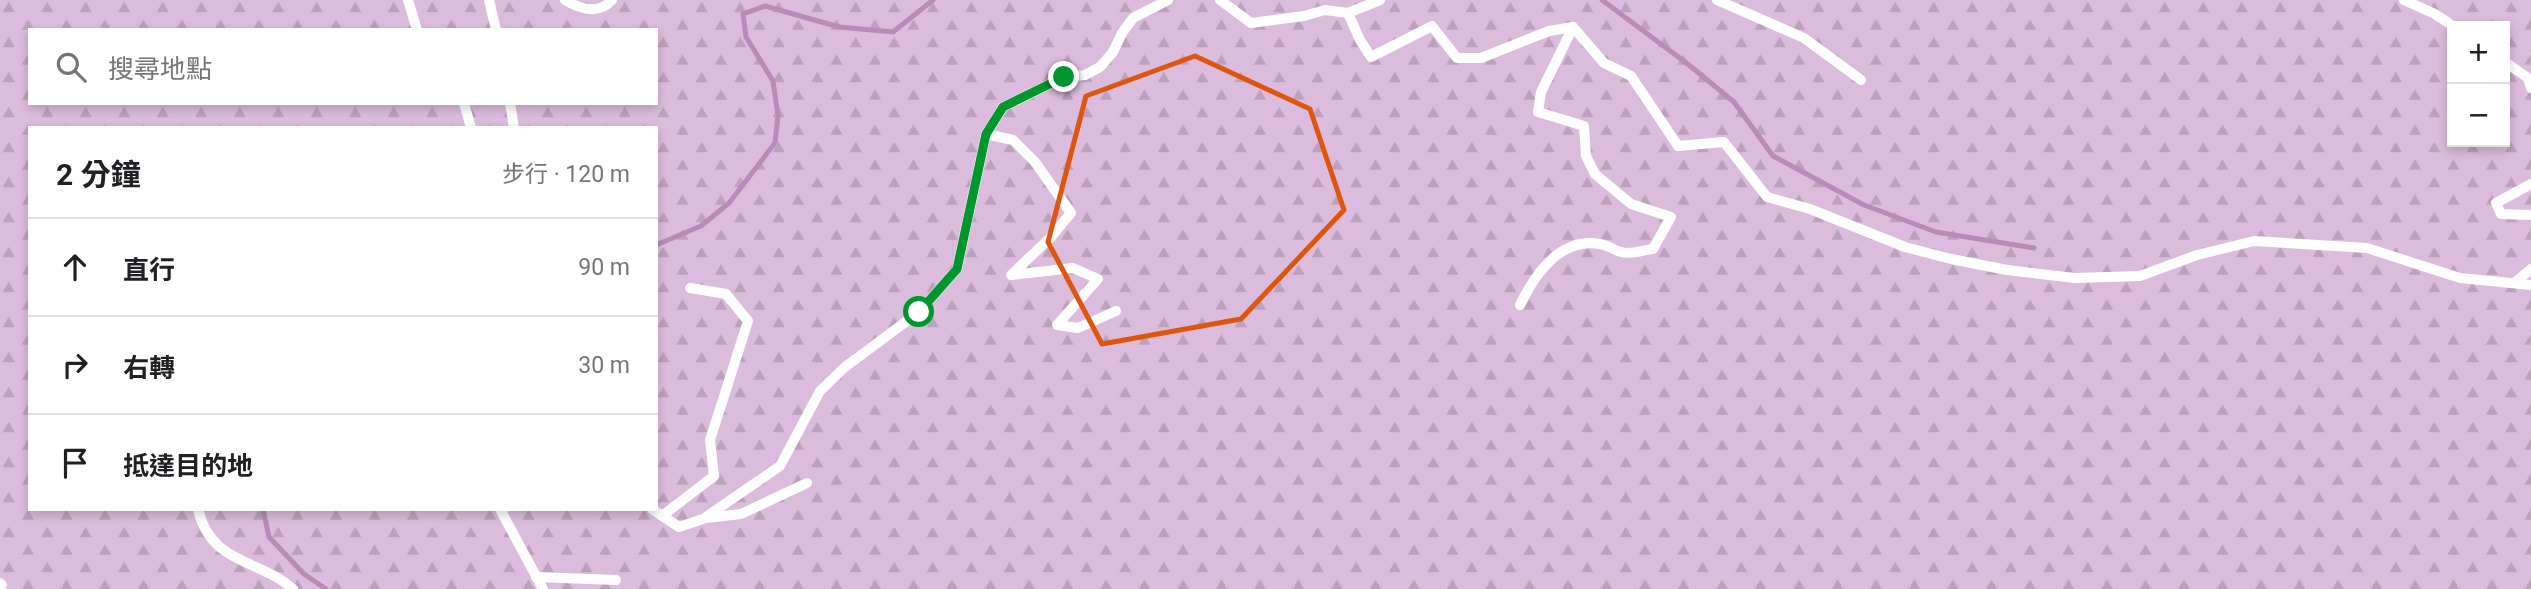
<!DOCTYPE html>
<html lang="zh-TW">
<meta charset="utf-8">
<style>
body{margin:0;font-family:Roboto,"Noto Sans TC",sans-serif;background:#f6f6f6;color:#202124}
.controls{position:absolute;right:21px;top:21px;display:grid;overflow:hidden;border-radius:0px;box-shadow:0 4px 10px #0003}
.controls button{width:63px;height:63px;display:grid;place-items:center;padding:0;border:0;border-bottom:2px solid #e0e0e0;background:#fff;color:#202124;font:35px sans-serif}
.stop{position:absolute;width:21px;height:21px;margin:-16px;border:5px solid #00962e;border-radius:50%;background:#fff}
.stop.end{background:#00962e;border-color:#fff;box-shadow:0 2px 7px #0008}
.list{margin:0;padding:0;list-style:none}
h2{display:flex;justify-content:space-between;align-items:center;height:91px;margin:0;padding:0 28px;font-size:30px}
h2 small{font-size:23px;font-weight:400;color:#757577}
.list li{display:grid;grid-template-columns:46px 1fr auto;gap:21px;align-items:center;box-sizing:border-box;height:98px;padding:0 28px;border-top:2px solid #e0e0e0}
.list b{display:block;font-size:26px;white-space:nowrap}
.list em{font-size:23px;font-style:normal;color:#757577}
.icon{flex:none;width:38px;height:38px;fill:none;stroke:currentColor;stroke-width:2;stroke-linecap:round;stroke-linejoin:round}
.map{position:relative;flex:none;width:2531px;height:589px;overflow:hidden}
.search{position:absolute;background:#fff;box-shadow:0 4px 10px #0003;left:28px;top:28px;width:630px;height:77px;display:flex;align-items:center;gap:18px;box-sizing:border-box;padding:0 24px;border-radius:0px;color:#757577;font-size:26px}
.panel{position:absolute;background:#fff;box-shadow:0 4px 10px #0003;left:28px;top:126px;width:630px;height:385px;border-radius:0px}
.map>svg:first-child{display:block}
.forest{fill:url(#forest-firs);fill-rule:evenodd}
.lines{fill:none;stroke-linecap:round;stroke-linejoin:round}
.stream{stroke:#b88bb8;stroke-width:5}
.service{stroke:#fff;stroke-width:10}
.route{stroke:#00962e;stroke-width:9}
.marked{fill:none;stroke:#de560d;stroke-width:5;stroke-linejoin:round}
</style>
<div class="map">
<svg width="2531" height="589" viewBox="0 0 2531 589">
<defs>
<pattern id="forest-firs" width="22" height="20" patternUnits="userSpaceOnUse" patternTransform="scale(1.75)"><rect width="22" height="20" fill="#dcbcdc"/><path d="M5 1l3.5 6h-7zM16 11l3.5 6h-7z" fill="#bca1bc"/></pattern>
</defs>
<rect width="100%" height="100%" fill="#f4e7f3"/>
<path class="forest" d="M 0,0 L 2531,0 L 2531,589 L 0,589 ZM 2452,26 L 2505,26 L 2505,142 L 2452,142 ZM 30,30 L 656,30 L 656,103 L 30,103 ZM 30,128 L 656,128 L 656,509 L 30,509 Z"/>
<g class="lines">
<g class="stream">
<polyline points="1602,0 1689,65 1734,102 1773,156 1864,205 1936,232 2034,248"/>
<polyline points="656,245 701,226 729,203 775,143 778,116 773,81 746,37 743,14 765,6 839,27 893,32 933,0"/>
<polyline points="263,509 269,537 304,574 326,589"/>
</g>
<g class="service">
<polyline points="408,0 417,30"/>
<polyline points="489,0 496,30"/>
<path d="M 565,0 C 580,9 599,15 612,0"/>
<polyline points="1220,0 1251,23 1304,16 1325,10 1348,13 1380,0"/>
<polyline points="1717,0 1804,38 1861,80"/>
<polyline points="2404,0 2435,14 2453,26"/>
<polyline points="1348,13 1360,40 1371,57 1432,26 1457,58 1481,58 1549,31 1573,27 1604,63 1631,76 1678,146 1724,142 1767,197 1810,209 1905,247 1951,259 2007,270 2075,278 2140,276 2197,255 2254,241 2367,248 2460,278 2531,285"/>
<polyline points="2505,62 2528,78 2531,88"/>
<polyline points="464,103 471,128"/>
<polyline points="510,103 514,128"/>
<polyline points="986,134 1013,140 1035,162 1071,213 1051,237 1011,275 1073,268 1098,279 1057,325 1078,328 1116,311"/>
<polyline points="2531,184 2496,203 2501,214 2531,215"/>
<polyline points="2514,283 2531,269"/>
<path d="M 1520,305 C 1535,274 1560,237 1600,244 C 1607,245 1614,250 1621,252 C 1630,255 1643,250 1653,249 L 1671,217 L 1631,204 L 1595,174 L 1586,156 L 1584,126 L 1538,112 L 1541,92 L 1573,27"/>
<path d="M 198,509 C 211,565 258,558 293,589"/>
<polyline points="504,509 501,511 543,589"/>
<polyline points="652,509 679,527 703,519 780,466 820,391 845,367 919,312 957,269 986,134 1003,107 1064,77 1085,75 1100,67 1113,52 1122,33 1133,18 1168,0"/>
<polyline points="662,516 714,476 710,440 748,321 726,294 690,288"/>
<polyline points="706,518 741,514 807,483"/>
<polyline points="536,577 616,580"/>
<polyline points="0,583 2,585"/>
</g>
</g>
<g class="lines">
<polyline class="route" points="919,312 957,269 986,134 1003,107 1064,77"/>
</g>
<path class="marked" d="M 1195,56 L 1310,109 L 1344,210 L 1241,319 L 1102,344 L 1048,242 L 1086,96 Z"/>
</svg>
<div class="controls">
<button>+</button>
<button>−</button>
</div>
<div class="stop" style="left:919px;top:312px"></div>
<div class="stop end" style="left:1064px;top:77px"></div>
<div class="search"><svg class="icon" aria-label="search" viewBox="0 0 24 24"><circle cx="10" cy="10" r="6"/><path d="M15 15l6 6"/></svg>搜尋地點</div>
<section class="panel">
<h2>2 分鐘<small>步行 · 120 m</small></h2>
<ul class="list">
<li><svg class="icon" aria-label="ahead" viewBox="0 0 24 24"><path d="M12 20V5M6 11l6-6 6 6"/></svg><div><b>直行</b></div><em>90 m</em></li>
<li><svg class="icon" aria-label="right" viewBox="0 0 24 24"><path d="M7 20v-9h11M14 6l5 5-5 5"/></svg><div><b>右轉</b></div><em>30 m</em></li>
<li><svg class="icon" aria-label="arrive" viewBox="0 0 24 24"><path d="M6 21V4h12l-3 4 3 4H6"/></svg><div><b>抵達目的地</b></div></li>
</ul>
</section>
</div>
